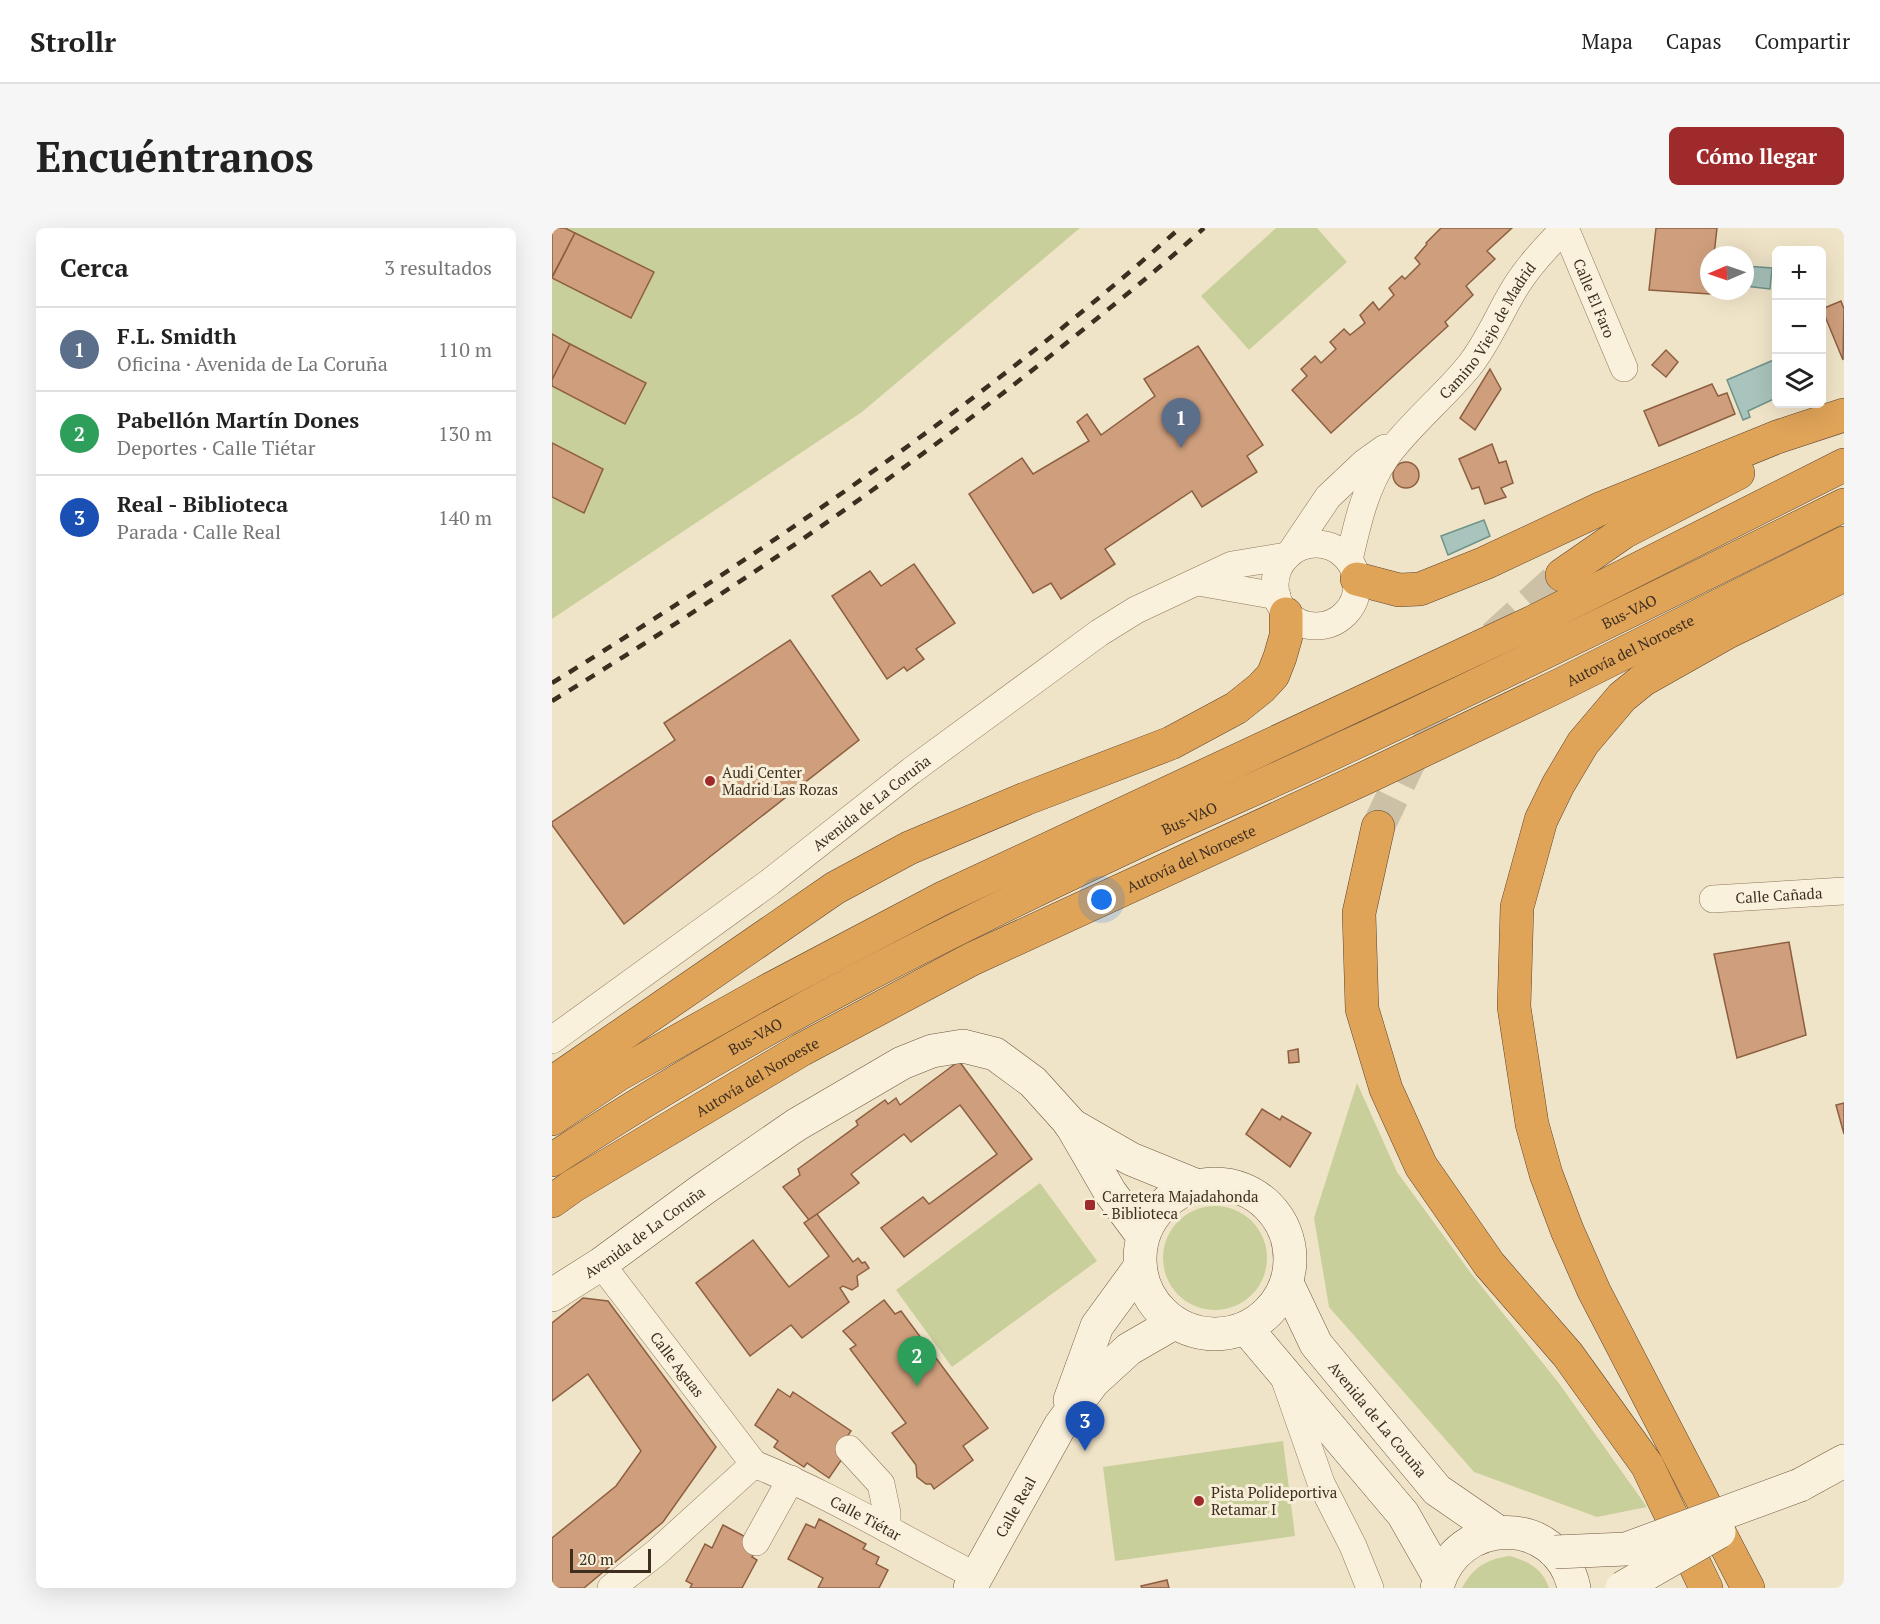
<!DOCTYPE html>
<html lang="es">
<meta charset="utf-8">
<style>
body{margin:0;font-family:"PT Serif",serif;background:#f6f6f6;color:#222}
.controls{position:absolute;right:18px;top:18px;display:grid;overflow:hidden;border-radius:9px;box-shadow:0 6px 24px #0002}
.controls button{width:54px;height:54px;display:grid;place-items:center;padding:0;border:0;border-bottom:2px solid #e0e0e0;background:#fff;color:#222;font:30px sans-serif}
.compass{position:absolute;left:1148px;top:18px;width:54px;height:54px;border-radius:50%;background:#fff;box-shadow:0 6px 24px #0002;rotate:268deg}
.scale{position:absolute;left:18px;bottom:15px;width:81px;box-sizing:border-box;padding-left:6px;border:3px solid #3d2e20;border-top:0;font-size:16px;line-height:21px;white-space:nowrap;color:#3d2e20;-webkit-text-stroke:4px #f7eed8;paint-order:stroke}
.you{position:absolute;left:550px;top:672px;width:21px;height:21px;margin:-15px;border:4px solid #fff;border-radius:50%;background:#1a73e8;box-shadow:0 0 0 9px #1a73e833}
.badge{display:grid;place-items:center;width:39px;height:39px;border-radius:50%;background:#9e2a2b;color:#fff;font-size:20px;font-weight:700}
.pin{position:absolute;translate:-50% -50px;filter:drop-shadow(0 2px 3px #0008)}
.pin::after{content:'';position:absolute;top:32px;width:21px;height:18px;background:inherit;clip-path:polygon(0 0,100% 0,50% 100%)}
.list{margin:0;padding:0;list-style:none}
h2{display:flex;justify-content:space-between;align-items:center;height:78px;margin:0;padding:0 24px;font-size:26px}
h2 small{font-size:20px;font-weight:400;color:#767676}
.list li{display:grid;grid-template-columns:39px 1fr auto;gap:18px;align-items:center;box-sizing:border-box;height:84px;padding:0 24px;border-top:2px solid #e0e0e0}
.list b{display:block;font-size:22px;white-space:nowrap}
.list p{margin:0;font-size:20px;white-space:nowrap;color:#767676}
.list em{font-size:20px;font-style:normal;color:#767676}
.icon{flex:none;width:33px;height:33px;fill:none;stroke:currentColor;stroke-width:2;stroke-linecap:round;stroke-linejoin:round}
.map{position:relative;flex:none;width:1292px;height:1360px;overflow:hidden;border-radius:9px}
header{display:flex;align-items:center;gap:36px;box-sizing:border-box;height:84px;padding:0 30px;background:#fff;border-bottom:2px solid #e0e0e0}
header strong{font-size:28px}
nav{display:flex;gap:33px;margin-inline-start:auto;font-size:21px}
.intro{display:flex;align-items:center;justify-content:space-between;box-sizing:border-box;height:144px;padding:0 36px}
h1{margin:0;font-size:42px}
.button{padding:15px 27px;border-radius:9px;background:#9e2a2b;color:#fff;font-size:21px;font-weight:700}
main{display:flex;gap:36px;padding:0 36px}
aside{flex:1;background:#fff;border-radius:9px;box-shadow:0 6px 24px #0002}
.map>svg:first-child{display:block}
.green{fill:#c9cf9b}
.water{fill:#a9c4bc;stroke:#6f938a;stroke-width:1.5}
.building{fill:#cf9f7d;stroke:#8d5f41;stroke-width:1.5}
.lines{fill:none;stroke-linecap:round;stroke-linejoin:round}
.highway-tunnel{stroke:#ccc0a6;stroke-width:33;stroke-dasharray:33 16;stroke-linecap:butt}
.street-casing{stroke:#8d765c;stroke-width:28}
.secondary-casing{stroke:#6f573f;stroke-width:34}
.highway-casing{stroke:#5b4430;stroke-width:34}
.street{stroke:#faf1dc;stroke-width:27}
.secondary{stroke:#faf1dc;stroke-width:33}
.highway{stroke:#e0a458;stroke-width:33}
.rail{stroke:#3d2e20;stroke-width:4.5;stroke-dasharray:10 10;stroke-linecap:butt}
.secondary-bridge-casing{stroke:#6f573f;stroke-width:34;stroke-linecap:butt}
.secondary-bridge{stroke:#faf1dc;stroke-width:33}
.poi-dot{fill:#9e2a2b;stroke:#f7eed8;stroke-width:2}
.labels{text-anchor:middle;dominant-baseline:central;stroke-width:6;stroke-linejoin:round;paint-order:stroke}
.street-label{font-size:15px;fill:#3d2e20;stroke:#f7eed8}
.poi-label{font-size:15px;fill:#3d2e20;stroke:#f7eed8;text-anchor:start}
</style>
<header>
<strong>Strollr</strong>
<nav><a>Mapa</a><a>Capas</a><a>Compartir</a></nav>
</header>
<div class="intro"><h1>Encuéntranos</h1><a class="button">Cómo llegar</a></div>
<main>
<aside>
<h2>Cerca<small>3 resultados</small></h2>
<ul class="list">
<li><span class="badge" style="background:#5c6f8a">1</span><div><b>F.L. Smidth</b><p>Oficina · Avenida de La Coruña</p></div><em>110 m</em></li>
<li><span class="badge" style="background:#2e9e5b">2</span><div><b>Pabellón Martín Dones</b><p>Deportes · Calle Tiétar</p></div><em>130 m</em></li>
<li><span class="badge" style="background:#1a4fb4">3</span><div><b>Real - Biblioteca</b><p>Parada · Calle Real</p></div><em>140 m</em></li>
</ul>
</aside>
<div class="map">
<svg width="1292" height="1360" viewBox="0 0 1292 1360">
<rect width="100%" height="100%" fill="#f0e4c8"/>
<g class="green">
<polygon points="0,0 528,0 310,184 0,391"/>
<polygon points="724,0 765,0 795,34 697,122 649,68"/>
<polygon points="805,855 845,944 918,1044 1006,1154 1095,1279 1045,1289 922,1244 777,1079 762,990"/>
<polygon points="488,955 545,1033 400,1139 344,1062"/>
<circle cx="663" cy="1030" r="52"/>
<polygon points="731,1213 743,1308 563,1333 551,1239"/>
<path d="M 958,1328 C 976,1333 991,1341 997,1360 L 910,1360 C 921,1339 935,1331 958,1328 Z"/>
</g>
<g class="water">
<polygon points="1193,38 1220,40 1218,61 1193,58"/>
<polygon points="1224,131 1224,170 1196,183 1198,189 1191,192 1175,152"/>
<polygon points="932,292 938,308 896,327 889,308"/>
</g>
<g class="building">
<polygon points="0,0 13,0 23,5 0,49"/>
<polygon points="889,0 960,0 935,23 943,31 914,58 921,67 893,94 896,98 779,205 740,162 755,148 749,141 763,128 769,135 784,121 778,114 792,101 798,107 813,95 808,87 821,74 827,82 842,67 837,60 850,48 853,51 868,36 863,30 875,16 874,15"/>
<polygon points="1104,0 1165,0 1162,27 1157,27 1158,66 1097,62"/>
<polygon points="23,5 102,44 79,90 0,50"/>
<polygon points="1289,73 1292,81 1291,132 1270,81"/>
<polygon points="0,106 18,116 0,152"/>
<polygon points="18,116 94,155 73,196 0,158 0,152"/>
<polygon points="646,118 711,217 695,228 705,244 650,279 640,263 553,321 563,336 509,371 499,355 481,365 417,266 470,230 481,246 537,213 525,194 535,186 549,207 603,168 592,151"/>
<polygon points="1114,122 1126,134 1114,149 1100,137"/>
<polygon points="938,141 949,161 923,202 908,190"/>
<polygon points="1160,156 1166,168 1175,165 1183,186 1107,218 1092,183"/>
<polygon points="0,215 51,241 32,285 0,269"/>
<polygon points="940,216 947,235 954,233 961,255 949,260 954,269 933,276 927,259 920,261 907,231"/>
<circle cx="854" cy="247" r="13"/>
<polygon points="362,336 403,395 364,421 372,431 355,443 352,439 335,451 280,368 318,343 329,358"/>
<polygon points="238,412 307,512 72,696 0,597 0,594 123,512 112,495"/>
<polygon points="1237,714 1254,807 1185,830 1162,726"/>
<polygon points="746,821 747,834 737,835 736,823"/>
<polygon points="407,833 480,931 352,1029 329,1000 371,969 377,976 445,926 408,877 359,914 352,906 299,946 307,955 257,992 231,959 248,947 246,941 306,897 304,893 333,872 336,876 344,870 348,877"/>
<polygon points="1292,875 1292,906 1284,877"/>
<polygon points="710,881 728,892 730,888 759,905 738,939 694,906"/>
<polygon points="265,986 301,1034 306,1030 310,1035 313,1034 317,1040 305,1048 306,1058 300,1062 291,1058 288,1060 297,1074 250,1110 239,1097 198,1128 144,1055 201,1012 237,1059 277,1028 252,995"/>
<polygon points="31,1070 56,1073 164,1219 111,1294 32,1360 0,1360 0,1310 64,1258 89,1223 36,1146 0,1173 0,1095"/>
<polygon points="332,1072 343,1086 349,1083 436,1200 411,1218 421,1232 382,1261 379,1256 374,1256 365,1249 364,1237 340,1205 354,1195 298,1121 304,1117 291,1103"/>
<polygon points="226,1161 238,1169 241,1164 299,1203 294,1210 301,1215 277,1250 255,1235 252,1239 222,1219 226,1213 203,1197"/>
<polygon points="267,1291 314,1316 311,1321 327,1329 324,1336 336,1342 327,1360 266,1360 271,1350 236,1331 254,1296 263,1300"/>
<polygon points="171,1297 207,1316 200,1329 205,1332 190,1360 138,1360 140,1356 134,1353 153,1316 160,1320"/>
<polygon points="615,1352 617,1360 590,1360 589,1358"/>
</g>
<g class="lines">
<g class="highway-tunnel">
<polyline points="942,409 1010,347"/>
<polyline points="826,599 876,495 899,462"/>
</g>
<defs>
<g id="street">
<path id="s1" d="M 1013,0 L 1072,140"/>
<circle cx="764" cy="357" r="41"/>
<polyline points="739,324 776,269 812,235 833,220"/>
<path id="s2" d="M 797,332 C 805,297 813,259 834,229 C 858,196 891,170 917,138 C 936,115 949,81 966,55 C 979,35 996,17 1013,0"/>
<polyline points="646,354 725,368"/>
<path id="s3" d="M 1161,671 L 1292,663"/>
<path id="s4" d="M 0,812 L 218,654 L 359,543 L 547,405 L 584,382 L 680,337 L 735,328"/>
<path id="s5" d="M 49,1036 L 202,1236 C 280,1267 350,1311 424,1348"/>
<polyline points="733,1152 769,1255 801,1318 818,1360"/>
<polyline points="297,1221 329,1256 335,1285 335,1301"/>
<polyline points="204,1314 239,1251"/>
<polyline points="59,1360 104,1325 202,1236"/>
</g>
<g id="secondary">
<polyline points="518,896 579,931 643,957"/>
<circle cx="663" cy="1031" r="75"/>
<path id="s6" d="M 735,1055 L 764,1116 L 885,1262 L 946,1304"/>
<path id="s7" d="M 0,1067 L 49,1036 L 150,962 L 244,897 L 350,835 L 380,823 L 411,818 L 443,826 L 481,854 L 518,895 L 558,964 L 590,1007"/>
<polyline points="694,1100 851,1286 887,1349"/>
<polyline points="518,1172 545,1098 588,1039"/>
<polyline points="1248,1257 1292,1233"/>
<path id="s8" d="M 418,1360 L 508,1198 L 541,1154 L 577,1121 L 622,1095"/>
<path d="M 885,1360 C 903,1287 1006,1285 1022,1360"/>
</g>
<g id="highway">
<polyline points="1010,347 1072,304 1186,245"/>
<polyline points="805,351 847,362 868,361 933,335 1050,280 1225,209 1292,187"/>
<polyline points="826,599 807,685 810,781 834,861 869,938 937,1036 1016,1127 1095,1237 1154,1360"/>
<polyline points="0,855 283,660 357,620 473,571 619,515 684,480 709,460 721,447 728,429 734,408 734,386"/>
<polyline points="0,891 67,846 213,764 389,671 979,395 1292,237"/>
<path id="s9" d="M 0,932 C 194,803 404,698 615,600 C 674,573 735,547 794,519 C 961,441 1127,359 1292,277"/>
<path id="s10" d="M 0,973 L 21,958 L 249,822 L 420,731 L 813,550 L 1010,456 L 1292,315"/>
<polyline points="1196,1360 1042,1063 1015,1002 994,946 980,896 962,779 965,679 989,592 1006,557 1031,515 1070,469 1091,452 1176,404 1292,347"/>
</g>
</defs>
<use href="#street" class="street-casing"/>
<use href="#secondary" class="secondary-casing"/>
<use href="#highway" class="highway-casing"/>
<use href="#street" class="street"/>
<use href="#secondary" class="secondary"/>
<use href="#highway" class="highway"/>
<g class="rail">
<path d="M 0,455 C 220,319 435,172 628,0"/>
<path d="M 0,473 C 182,362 358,242 523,108 C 567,73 610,38 652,0"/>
</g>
<defs>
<g id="secondary-bridge">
<polyline points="1003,1324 1074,1321 1248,1257"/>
<polyline points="1070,1360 1167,1304"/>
</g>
</defs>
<use href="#secondary-bridge" class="secondary-bridge-casing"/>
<use href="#secondary-bridge" class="secondary-bridge"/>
</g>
<g class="poi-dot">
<circle cx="158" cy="553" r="6"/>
<rect x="532" y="971" width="12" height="12" rx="3"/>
<circle cx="647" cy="1273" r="6"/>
</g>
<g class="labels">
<g class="street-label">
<text stroke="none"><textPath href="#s1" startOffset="76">Calle El Faro</textPath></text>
<text stroke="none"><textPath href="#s2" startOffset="273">Camino Viejo de Madrid</textPath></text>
<text stroke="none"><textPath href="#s9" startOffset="1210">Bus-VAO</textPath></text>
<text stroke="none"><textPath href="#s10" startOffset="1212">Autovía del Noroeste</textPath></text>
<text stroke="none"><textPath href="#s4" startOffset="398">Avenida de La Coruña</textPath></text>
<text stroke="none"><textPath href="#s9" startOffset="724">Bus-VAO</textPath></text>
<text stroke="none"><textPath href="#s10" startOffset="726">Autovía del Noroeste</textPath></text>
<text stroke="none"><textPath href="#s3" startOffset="66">Calle Cañada</textPath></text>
<text stroke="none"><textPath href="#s9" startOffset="238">Bus-VAO</textPath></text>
<text stroke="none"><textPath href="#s10" startOffset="240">Autovía del Noroeste</textPath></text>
<text stroke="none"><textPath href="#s7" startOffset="112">Avenida de La Coruña</textPath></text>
<text stroke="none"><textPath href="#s5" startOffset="126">Calle Aguas</textPath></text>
<text stroke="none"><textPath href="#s6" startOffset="165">Avenida de La Coruña</textPath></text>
<text stroke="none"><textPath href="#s8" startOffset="93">Calle Real</textPath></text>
<text stroke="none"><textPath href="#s5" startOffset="376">Calle Tiétar</textPath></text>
</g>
<g class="poi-label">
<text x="170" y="544">Audi Center<tspan x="170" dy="17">Madrid Las Rozas</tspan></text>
<text x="550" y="968">Carretera Majadahonda<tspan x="550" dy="17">- Biblioteca</tspan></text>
<text x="659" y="1264">Pista Polideportiva<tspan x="659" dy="17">Retamar I</tspan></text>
</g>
</g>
</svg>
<div class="controls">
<button>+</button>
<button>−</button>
<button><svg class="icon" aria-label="layers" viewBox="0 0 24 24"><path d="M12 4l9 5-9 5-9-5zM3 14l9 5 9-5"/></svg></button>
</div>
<svg class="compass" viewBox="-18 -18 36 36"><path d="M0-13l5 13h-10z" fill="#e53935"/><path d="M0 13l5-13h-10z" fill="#767676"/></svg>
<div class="scale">20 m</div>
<div class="you"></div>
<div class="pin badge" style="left:629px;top:220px;background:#5c6f8a">1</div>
<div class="pin badge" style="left:365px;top:1158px;background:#2e9e5b">2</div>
<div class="pin badge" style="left:533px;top:1223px;background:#1a4fb4">3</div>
</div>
</main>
